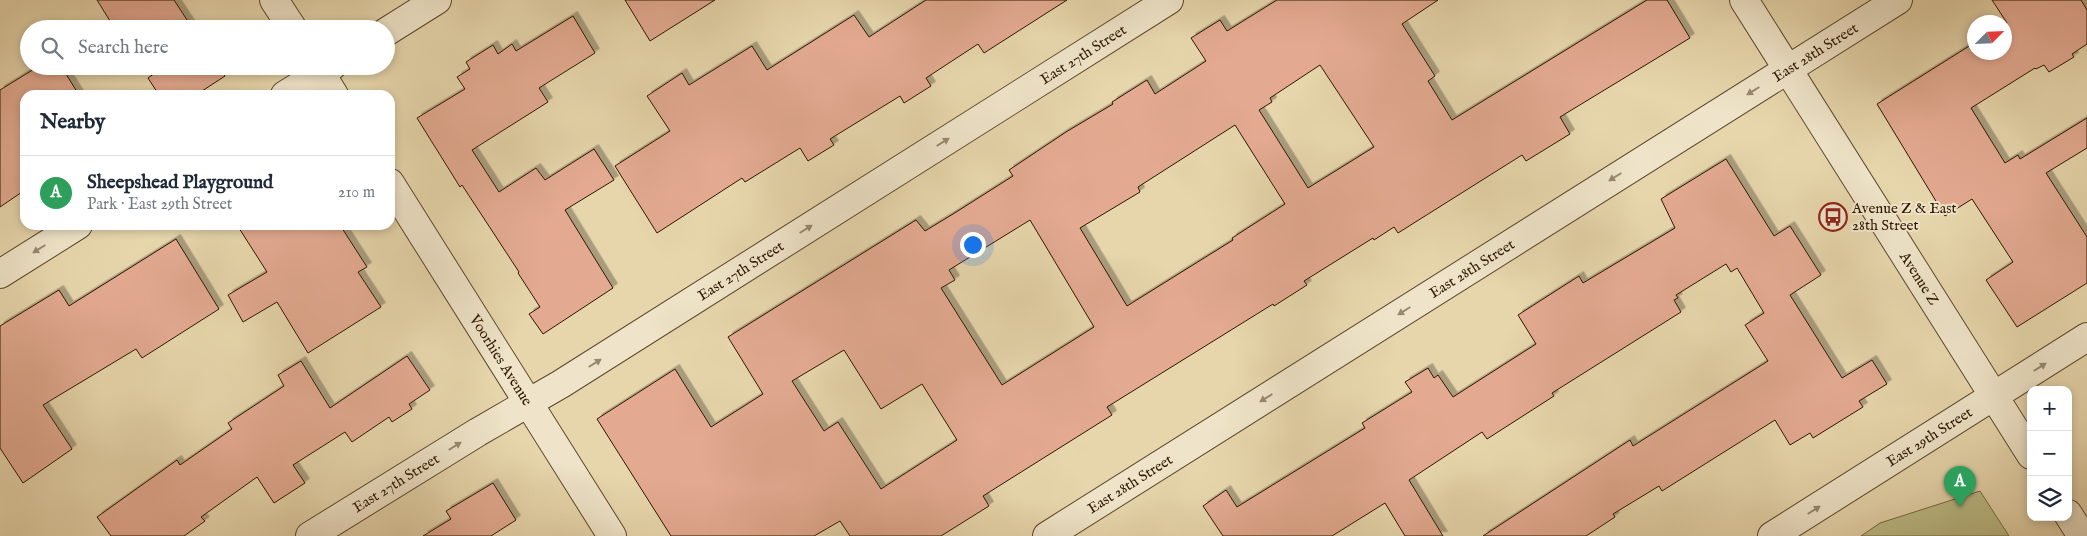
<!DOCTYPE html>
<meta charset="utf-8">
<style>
body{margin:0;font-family:"IM FELL English",serif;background:#f2f2f3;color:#1f2937}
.controls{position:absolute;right:15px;bottom:15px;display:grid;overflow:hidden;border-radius:10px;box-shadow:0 2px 8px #0003}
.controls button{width:45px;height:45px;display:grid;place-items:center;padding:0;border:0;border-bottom:1px solid #e0e1e3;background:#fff;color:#1f2937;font:25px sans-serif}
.compass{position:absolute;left:1967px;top:15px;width:45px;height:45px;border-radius:50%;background:#fff;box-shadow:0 2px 8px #0003;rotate:66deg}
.you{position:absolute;left:972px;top:244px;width:18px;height:18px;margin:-12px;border:4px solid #fff;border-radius:50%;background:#1a73e8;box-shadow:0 0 0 8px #1a73e833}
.badge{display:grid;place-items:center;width:32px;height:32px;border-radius:50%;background:#0b8043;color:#fff;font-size:16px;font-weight:700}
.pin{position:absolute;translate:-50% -41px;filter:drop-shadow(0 1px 2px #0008)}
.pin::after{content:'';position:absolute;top:26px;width:18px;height:15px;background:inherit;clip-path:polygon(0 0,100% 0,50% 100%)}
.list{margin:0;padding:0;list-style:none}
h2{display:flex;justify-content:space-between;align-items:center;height:65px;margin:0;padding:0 20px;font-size:21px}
h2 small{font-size:16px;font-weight:400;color:#747a83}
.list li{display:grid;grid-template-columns:32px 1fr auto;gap:15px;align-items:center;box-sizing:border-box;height:75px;padding:0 20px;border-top:1px solid #e0e1e3}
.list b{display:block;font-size:19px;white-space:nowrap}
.list p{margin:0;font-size:16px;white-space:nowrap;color:#747a83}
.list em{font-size:16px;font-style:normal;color:#747a83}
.icon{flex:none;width:28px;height:28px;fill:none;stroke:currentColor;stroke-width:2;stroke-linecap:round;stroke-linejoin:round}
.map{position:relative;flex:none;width:2087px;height:536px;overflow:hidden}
.search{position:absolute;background:#fff;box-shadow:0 2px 8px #0003;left:20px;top:20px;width:375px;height:55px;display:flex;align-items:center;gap:12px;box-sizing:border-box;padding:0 18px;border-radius:28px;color:#747a83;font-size:19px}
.panel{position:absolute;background:#fff;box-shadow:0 2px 8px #0003;left:20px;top:90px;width:375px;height:140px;border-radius:15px}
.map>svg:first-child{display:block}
.green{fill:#bcbc86;stroke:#746a43}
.building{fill:#e3aa91;stroke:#2d1800;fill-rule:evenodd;filter:url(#shadow)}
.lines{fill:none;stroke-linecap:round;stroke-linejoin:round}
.minor-casing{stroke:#5c482b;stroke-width:30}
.minor{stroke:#efe4c9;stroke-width:28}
.oneway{fill:#98886f}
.labels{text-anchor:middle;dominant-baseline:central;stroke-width:4;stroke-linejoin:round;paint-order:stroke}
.street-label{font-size:15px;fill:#2d1800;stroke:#efe4c9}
.poi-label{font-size:15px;fill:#2d1800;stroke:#efe4c9;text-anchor:start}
</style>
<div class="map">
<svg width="2087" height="536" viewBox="0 0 2087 536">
<defs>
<filter id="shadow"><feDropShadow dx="4.5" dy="-4.5" stdDeviation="0" flood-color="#0004"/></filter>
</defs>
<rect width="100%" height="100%" fill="#e7d6ac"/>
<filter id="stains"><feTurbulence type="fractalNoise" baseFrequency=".004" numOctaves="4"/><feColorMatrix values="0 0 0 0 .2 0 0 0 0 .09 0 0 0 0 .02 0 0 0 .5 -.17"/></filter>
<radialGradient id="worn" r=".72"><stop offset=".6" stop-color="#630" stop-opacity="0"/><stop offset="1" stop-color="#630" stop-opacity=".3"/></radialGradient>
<polygon class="green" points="1980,491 2009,536 1861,536 1880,523"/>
<g class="building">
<polygon points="97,0 174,0 193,29 115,29"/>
<polygon points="625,0 715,0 650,41"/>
<polygon points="926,0 1067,0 984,53 978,44 926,78 931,86 904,103 900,96 830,139 834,145 808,161 800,148 745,182 742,178 657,233 615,166 670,131 647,96 682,73 689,85 752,46 767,70 854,15 869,37"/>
<path d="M 1277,0 L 1438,0 L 1402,24 L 1435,76 L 1428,81 L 1452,120 L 1647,0 L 1667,0 L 1690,38 L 1560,117 L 1570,134 L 1526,161 L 1522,155 L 1398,233 L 1394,227 L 1374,240 L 1373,238 L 1304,281 L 1307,285 L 1274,306 L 1273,304 L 1107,407 L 1112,415 L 983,496 L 989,506 L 941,536 L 850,536 L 840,521 L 814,536 L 671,536 L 597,419 L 675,369 L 711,427 L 763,394 L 728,337 L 916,220 L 925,231 L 953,214 L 1013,176 L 1009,170 L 1066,132 L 1113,104 L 1112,102 L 1147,80 L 1155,94 L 1206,61 L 1191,38 L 1220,20 L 1227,31 ZM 1320,65 L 1374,147 L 1308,188 L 1259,110 L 1272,102 L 1270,98 ZM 1235,125 L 1285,204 L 1232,238 L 1233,240 L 1127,306 L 1080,228 L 1140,192 L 1138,187 ZM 1030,220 L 1094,327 L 1002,385 L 941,288 L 955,280 L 949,270 ZM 844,350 L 881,409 L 922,384 L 957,440 L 881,489 L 838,422 L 824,431 L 792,381 Z"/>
<polygon points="1992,0 2081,0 2087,10 2087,44 2072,54 2074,57 2049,72 2044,65 2036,69 2035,68 1971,108 2005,163 2018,155 2020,159 2087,118 2087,148 2046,173 2087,237 2087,283 2017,327 1986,280 2013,262 1972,199 1945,216 1877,104 1974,43 1974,52 2004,52 2004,25 2007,23"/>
<polygon points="573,16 595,53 539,88 548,102 472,150 499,192 536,168 545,180 594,149 614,180 565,210 613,288 543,334 529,314 540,307 518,273 519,272 462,185 460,187 417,118 465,89 457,77 470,69 466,62 493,45 498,54 512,44 516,51"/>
<polygon points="39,66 61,66 79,95 25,95 25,190 0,207 0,90"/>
<polygon points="150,66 218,66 225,76 196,95 159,95 148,78 155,73"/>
<polygon points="1726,159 1774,236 1790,226 1821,275 1790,295 1842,378 1872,360 1887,384 1859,401 1863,407 1813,438 1810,433 1790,445 1775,420 1662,491 1659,486 1613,514 1615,517 1586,536 1483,536 1630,440 1633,446 1768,361 1745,325 1764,313 1737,268 1731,272 1726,264 1676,295 1678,298 1674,300 1681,312 1552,393 1554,396 1487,439 1482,432 1409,480 1443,536 1405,536 1385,503 1332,536 1223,536 1203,506 1226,490 1237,507 1365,428 1362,423 1412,392 1405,382 1428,368 1434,378 1438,375 1453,397 1536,344 1518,315 1579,276 1583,283 1675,228 1661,199"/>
<polygon points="237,225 340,225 367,267 358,272 381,307 308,353 277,302 243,322 228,295 267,272"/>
<polygon points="176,239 219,309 142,358 136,349 43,405 72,449 23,483 0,448 0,326 59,290 69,306"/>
<polygon points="407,356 430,390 409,404 412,409 392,422 389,417 352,442 345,432 293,465 305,483 274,503 257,477 201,517 205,521 184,536 111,536 97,517 177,460 180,465 232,429 228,423 284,386 278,375 301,361 330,408"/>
<polygon points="493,483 516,520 491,536 423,536 451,519 446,511"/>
</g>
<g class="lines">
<defs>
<g id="minor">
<polyline points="274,0 293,29"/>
<path id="s1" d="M 1744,0 L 2031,455"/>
<polyline points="386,32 437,0"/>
<polyline points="316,66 334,95"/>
<polyline points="285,95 332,66"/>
<path id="s2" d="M 390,183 L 612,536"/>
<polyline points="0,274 78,225"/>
<polyline points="2068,514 2082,536"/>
<path id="s3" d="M 310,536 L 478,432 L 561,384 L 1169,0"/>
<path id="s4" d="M 1047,536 L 1898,0"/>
<path id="s5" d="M 1772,536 L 2087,337"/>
</g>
</defs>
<use href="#minor" class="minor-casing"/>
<use href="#minor" class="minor"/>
</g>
<defs><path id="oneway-solid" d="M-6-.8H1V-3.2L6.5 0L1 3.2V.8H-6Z" transform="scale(1.25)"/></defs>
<g class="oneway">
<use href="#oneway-solid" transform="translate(1753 91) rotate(148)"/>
<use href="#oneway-solid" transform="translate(943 142) rotate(-32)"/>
<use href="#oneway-solid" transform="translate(1615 177) rotate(148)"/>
<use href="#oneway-solid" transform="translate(806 229) rotate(-32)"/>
<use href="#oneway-solid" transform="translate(39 249) rotate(148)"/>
<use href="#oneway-solid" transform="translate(1404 311) rotate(148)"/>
<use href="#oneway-solid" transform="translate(595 363) rotate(-32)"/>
<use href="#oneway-solid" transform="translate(2040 367) rotate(-32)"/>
<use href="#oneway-solid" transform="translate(1266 398) rotate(148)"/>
<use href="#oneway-solid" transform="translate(455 446) rotate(-32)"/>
<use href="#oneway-solid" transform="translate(1814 510) rotate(-32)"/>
</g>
<defs>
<symbol id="bus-ring" viewBox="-11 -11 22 22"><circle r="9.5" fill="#efe4c9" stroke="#8f2418" stroke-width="1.5"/><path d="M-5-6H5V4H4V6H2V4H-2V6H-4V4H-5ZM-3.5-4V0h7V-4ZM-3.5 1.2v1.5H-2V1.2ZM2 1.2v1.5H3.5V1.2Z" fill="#8f2418"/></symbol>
</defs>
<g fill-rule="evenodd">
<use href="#bus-ring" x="1817" y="201" width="32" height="32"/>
</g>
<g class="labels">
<g class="street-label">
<text stroke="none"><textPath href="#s4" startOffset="908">East 28th Street</textPath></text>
<text stroke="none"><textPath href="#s3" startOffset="911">East 27th Street</textPath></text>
<text stroke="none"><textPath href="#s4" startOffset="502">East 28th Street</textPath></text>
<text stroke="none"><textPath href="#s3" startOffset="506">East 27th Street</textPath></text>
<text stroke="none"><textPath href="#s1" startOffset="329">Avenue Z</textPath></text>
<text stroke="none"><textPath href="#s2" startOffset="209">Voorhies Avenue</textPath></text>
<text stroke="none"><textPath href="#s5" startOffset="186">East 29th Street</textPath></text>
<text stroke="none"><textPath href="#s3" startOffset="101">East 27th Street</textPath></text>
<text stroke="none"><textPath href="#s4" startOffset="98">East 28th Street</textPath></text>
</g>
<g class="poi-label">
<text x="1852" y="208">Avenue Z &amp; East<tspan x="1852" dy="17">28th Street</tspan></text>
</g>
</g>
<rect width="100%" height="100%" filter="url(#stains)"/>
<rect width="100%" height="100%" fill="url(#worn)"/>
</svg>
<div class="controls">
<button>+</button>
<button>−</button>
<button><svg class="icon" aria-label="layers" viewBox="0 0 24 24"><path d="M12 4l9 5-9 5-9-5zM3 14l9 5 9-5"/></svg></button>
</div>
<svg class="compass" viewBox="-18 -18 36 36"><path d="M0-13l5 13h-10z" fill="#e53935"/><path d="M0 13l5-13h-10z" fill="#747a83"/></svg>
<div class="you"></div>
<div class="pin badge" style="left:1960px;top:507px;background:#2e9e5b">A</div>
<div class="search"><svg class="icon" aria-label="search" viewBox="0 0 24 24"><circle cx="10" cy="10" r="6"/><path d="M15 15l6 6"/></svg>Search here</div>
<section class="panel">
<h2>Nearby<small></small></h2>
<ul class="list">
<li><span class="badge" style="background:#2e9e5b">A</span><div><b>Sheepshead Playground</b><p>Park · East 29th Street</p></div><em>210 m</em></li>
</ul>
</section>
</div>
